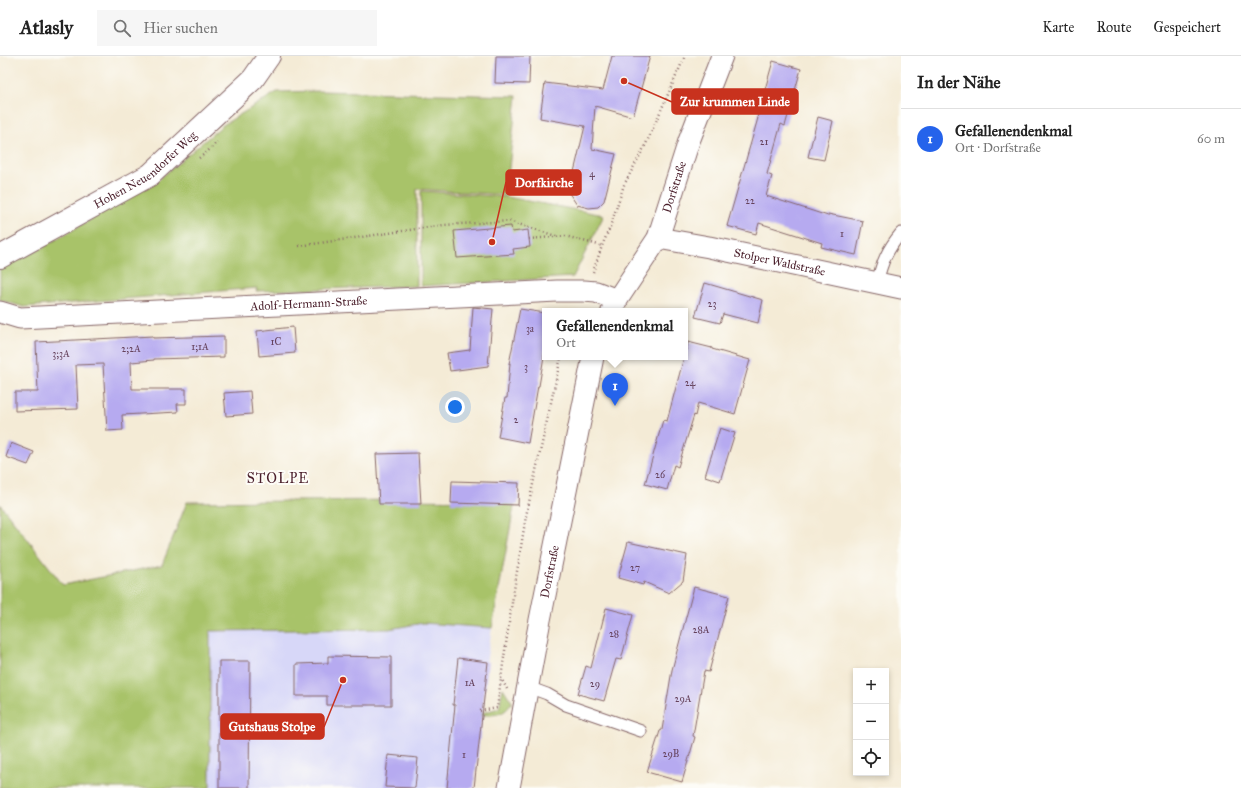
<!DOCTYPE html>
<html lang="de">
<meta charset="utf-8">
<style>
body{margin:0;font-family:"IM FELL Great Primer",serif;background:#f6f6f6;color:#222}
.controls{position:absolute;right:12px;bottom:12px;display:grid;overflow:hidden;border-radius:0px;box-shadow:0 2px 6px #0003}
.controls button{width:36px;height:36px;display:grid;place-items:center;padding:0;border:0;border-bottom:1px solid #e0e0e0;background:#fff;color:#222;font:20px sans-serif}
.you{position:absolute;left:455px;top:351px;width:14px;height:14px;margin:-10px;border:3px solid #fff;border-radius:50%;background:#1a73e8;box-shadow:0 0 0 6px #1a73e833}
.badge{display:grid;place-items:center;width:26px;height:26px;border-radius:50%;background:#2563eb;color:#fff;font-size:13px;font-weight:700}
.pin{position:absolute;translate:-50% -33px;filter:drop-shadow(0 1px 2px #0008)}
.pin::after{content:'';position:absolute;top:21px;width:14px;height:12px;background:inherit;clip-path:polygon(0 0,100% 0,50% 100%)}
.popup{position:absolute;left:542px;top:252px;width:146px;height:52px;box-sizing:border-box;display:grid;place-content:center;border-radius:0px;background:#fff;filter:drop-shadow(0 1px 3px #0005);font-size:13px;white-space:nowrap;color:#767676}
.popup b{font-size:15px;color:#222}
.popup::after{content:'';position:absolute;left:50%;top:100%;margin-left:-8px;border:8px solid transparent;border-top-color:#fff}
.list{margin:0;padding:0;list-style:none}
h2{display:flex;justify-content:space-between;align-items:center;height:52px;margin:0;padding:0 16px;font-size:17px}
h2 small{font-size:13px;font-weight:400;color:#767676}
.list li{display:grid;grid-template-columns:26px 1fr auto;gap:12px;align-items:center;box-sizing:border-box;height:60px;padding:0 16px;border-top:1px solid #e0e0e0}
.list b{display:block;font-size:15px;white-space:nowrap}
.list p{margin:0;font-size:13px;white-space:nowrap;color:#767676}
.list em{font-size:13px;font-style:normal;color:#767676}
.icon{flex:none;width:22px;height:22px;fill:none;stroke:currentColor;stroke-width:2;stroke-linecap:round;stroke-linejoin:round}
.map{position:relative;flex:none;width:901px;height:732px;overflow:hidden}
header{display:flex;align-items:center;gap:24px;box-sizing:border-box;height:56px;padding:0 20px;background:#fff;border-bottom:1px solid #e0e0e0}
header strong{font-size:19px}
nav{display:flex;gap:22px;margin-inline-start:auto;font-size:14px}
.search{width:280px;height:36px;background:#f6f6f6;display:flex;align-items:center;gap:10px;box-sizing:border-box;padding:0 14px;border-radius:0px;color:#767676;font-size:15px}
main{display:flex}
aside{flex:1;background:#fff}
.map>svg:first-child{display:block}
.built{fill:#d7d7f8}
.green{fill:#a8c369;stroke:#79714a}
.building{fill:#b6aaf0}
.lines{fill:none;stroke-linecap:round;stroke-linejoin:round}
.service-casing{stroke:#866667;stroke-width:13}
.minor-casing{stroke:#866667;stroke-width:23}
.secondary-casing{stroke:#866667;stroke-width:24}
.path{stroke:#866667;stroke-width:2.5;stroke-dasharray:1 3;stroke-linecap:butt}
.service{stroke:#fff;stroke-width:11}
.minor{stroke:#fff;stroke-width:21}
.secondary{stroke:#fff;stroke-width:22}
.labels{text-anchor:middle;dominant-baseline:central;stroke-width:4;stroke-linejoin:round;paint-order:stroke}
.number-label{font-size:10px;fill:#65425c}
.street-label{font-size:12px;fill:#4a1f2b;stroke:#fdfcf7}
.quarter-label{font-size:14px;letter-spacing:1px;fill:#4a1f2b;stroke:#fdfcf7}
.leader{fill:none;stroke:#c8321e;stroke-width:1.5}
.callout-dot{fill:#c8321e;stroke:#fdfcf7;stroke-width:1.5}
.callout{fill:#c8321e;stroke:#c8321e;stroke-width:1.5}
.callout-label{font-size:13px;text-anchor:middle;font-weight:bold;fill:#fff}
</style>
<header>
<strong>Atlasly</strong>
<div class="search"><svg class="icon" aria-label="search" viewBox="0 0 24 24"><circle cx="10" cy="10" r="6"/><path d="M15 15l6 6"/></svg>Hier suchen</div>
<nav><a>Karte</a><a>Route</a><a>Gespeichert</a></nav>
</header>
<main>
<div class="map">
<svg width="901" height="732" viewBox="0 0 901 732">
<rect width="100%" height="100%" fill="#fdfcf7"/>
<filter id="ink" filterUnits="userSpaceOnUse"><feTurbulence type="fractalNoise" baseFrequency=".025" numOctaves="2"/><feDisplacementMap in="SourceGraphic" scale="8" xChannelSelector="R" yChannelSelector="G"/><feConvolveMatrix kernelMatrix="1 2 1 2 8 2 1 2 1" color-interpolation-filters="sRGB"/></filter>
<filter id="wash" filterUnits="userSpaceOnUse"><feTurbulence type="fractalNoise" baseFrequency=".012" numOctaves="4" result="noise"/><feDisplacementMap in="SourceGraphic" scale="16" xChannelSelector="R" yChannelSelector="G"/><feGaussianBlur stdDeviation="0.9" result="paint"/><feColorMatrix in="noise" values="0 0 0 0 0 0 0 0 0 0 0 0 0 0 0 0 0 1.4 0 .05"/><feComposite in="paint" operator="in"/></filter>
<g filter="url(#wash)">
<rect width="100%" height="100%" fill="#f4ebd6"/>
<polygon class="built" points="423,567 492,572 486,607 472,732 210,732 210,575 389,573"/>
<g class="green">
<polygon points="320,35 517,40 506,139 417,133 417,230 256,235 257,232 24,251 0,244 0,213 40,193 158,124 223,69 277,36"/>
<polygon points="421,135 507,141 604,159 573,221 421,230"/>
<polygon points="393,444 515,445 492,572 423,567 389,573 210,575 210,732 0,732 0,448 63,529 162,509 187,446"/>
<path d="M 503,632 L 512,646 C 505,660 494,659 481,659 L 482,657 L 499,652 Z"/>
</g>
<g id="blocks">
<g class="building">
<polygon points="496,0 530,0 529,28 495,27"/>
<polygon points="612,0 650,0 633,61 595,50 592,93 616,98 604,145 598,151 589,152 577,149 569,137 585,70 540,62 542,47 545,27 603,34"/>
<polygon points="773,5 801,13 785,70 781,68 767,118 772,120 766,140 828,160 828,158 863,165 856,199 821,191 822,187 759,167 756,178 727,170 758,62 757,62"/>
<polygon points="818,61 833,65 824,104 808,101"/>
<polygon points="511,170 512,176 528,174 530,191 513,193 514,198 457,202 454,175"/>
<polygon points="705,227 763,244 758,267 723,258 720,267 695,261"/>
<polygon points="473,251 493,253 488,310 450,315 447,297 470,294"/>
<polygon points="520,253 545,257 545,294 539,330 538,330 528,387 498,381 505,342 507,342 510,307 509,308"/>
<polygon points="293,271 295,297 259,300 257,275"/>
<polygon points="153,280 153,282 224,280 224,301 154,303 154,304 131,306 132,333 186,333 186,348 177,348 178,356 122,359 123,374 107,375 103,308 76,309 78,353 15,355 15,336 38,336 36,286"/>
<polygon points="688,286 712,292 712,293 750,304 735,358 698,347 695,360 694,359 678,411 674,409 667,434 645,428 663,364 667,365 684,301 685,301"/>
<polygon points="250,335 252,358 226,360 224,337"/>
<polygon points="720,372 735,377 720,425 705,420"/>
<polygon points="11,387 34,396 28,409 6,401"/>
<polygon points="418,397 421,448 379,448 376,398"/>
<polygon points="452,425 519,427 518,449 451,447"/>
<polygon points="628,486 687,499 683,525 669,537 644,526 643,529 618,522"/>
<polygon points="694,531 729,540 709,616 704,615 693,680 695,681 682,726 647,716 660,675 662,674 672,614"/>
<polygon points="606,552 633,559 621,604 616,603 604,645 578,638 586,610 591,612"/>
<polygon points="328,600 391,601 391,649 327,649 327,640 296,640 296,608 328,607"/>
<polygon points="458,602 488,606 474,732 447,732 455,649 453,649"/>
<polygon points="219,605 250,605 249,732 219,732"/>
<polygon points="388,699 418,702 415,732 385,731"/>
</g>
</g>
</g>
<g filter="url(#ink)">
<use href="#blocks" fill-opacity="0" stroke="#866667" stroke-width="1"/>
<g class="lines">
<defs>
<g id="service">
<path d="M 877,227 C 882,206 887,194 901,177"/>
<polyline points="528,631 547,638 566,649 641,675"/>
</g>
<g id="minor">
<path id="s1" d="M 658,182 L 709,191 L 901,232"/>
<path id="s2" d="M 612,255 L 617,244 L 658,182 L 689,85 L 722,0"/>
<path id="s3" d="M 0,256 L 20,262 L 557,235 L 584,235 L 596,236 L 617,244"/>
<path id="s4" d="M 509,732 L 540,564 L 593,301"/>
</g>
<g id="secondary">
<path id="s5" d="M 0,201 L 150,119 L 253,23 L 269,0"/>
</g>
</defs>
<use href="#service" class="service-casing"/>
<use href="#minor" class="minor-casing"/>
<use href="#secondary" class="secondary-casing"/>
<g class="path">
<polyline points="199,102 206,97 217,86"/>
<polyline points="529,183 565,180 602,190"/>
<polyline points="299,190 444,169 509,165 559,181"/>
<polyline points="593,216 602,190 610,171 624,129 646,88 685,0"/>
<polyline points="507,633 501,622 513,540 526,460 561,301"/>
<polyline points="480,655 497,652 501,623"/>
</g>
<use href="#service" class="service"/>
<use href="#minor" class="minor"/>
<use href="#secondary" class="secondary"/>
</g>
</g>
<g class="labels">
<g class="number-label">
<text x="764" y="86">21</text>
<text x="592" y="118">4</text>
<text x="750" y="145">22</text>
<text x="842" y="178">1</text>
<text x="712" y="248">23</text>
<text x="530" y="273">3a</text>
<text x="276" y="286">1C</text>
<text x="200" y="291">1;1A</text>
<text x="131" y="293">2;2A</text>
<text x="61" y="298">3;3A</text>
<text x="526" y="311">3</text>
<text x="690" y="327">24</text>
<text x="516" y="364">2</text>
<text x="660" y="419">26</text>
<text x="635" y="512">27</text>
<text x="701" y="574">28A</text>
<text x="614" y="578">28</text>
<text x="470" y="627">1A</text>
<text x="595" y="628">29</text>
<text x="683" y="643">29A</text>
<text x="671" y="698">29B</text>
<text x="464" y="699">1</text>
</g>
<g class="street-label">
<text stroke="none"><textPath href="#s5" startOffset="170">Hohen Neuendorfer Weg</textPath></text>
<text stroke="none"><textPath href="#s2" startOffset="140">Dorfstraße</textPath></text>
<text stroke="none"><textPath href="#s1" startOffset="124">Stolper Waldstraße</textPath></text>
<text stroke="none"><textPath href="#s3" startOffset="310">Adolf-Hermann-Straße</textPath></text>
<text stroke="none"><textPath href="#s4" startOffset="220">Dorfstraße</textPath></text>
</g>
<g class="quarter-label">
<text x="278" y="422">STOLPE</text>
</g>
</g>
<path class="leader" d="M624 25L672 46M492 186L506 126M343 624L324 671"/>
<g class="callout-dot">
<circle cx="624" cy="25" r="4"/>
<circle cx="492" cy="186" r="4"/>
<circle cx="343" cy="624" r="4"/>
</g>
<g class="callout">
<rect x="672" y="33" width="126" height="25" rx="4"/>
<rect x="506" y="114" width="75" height="25" rx="4"/>
<rect x="221" y="658" width="103" height="25" rx="4"/>
</g>
<g class="callout-label">
<text x="735" y="50">Zur krummen Linde</text>
<text x="544" y="131">Dorfkirche</text>
<text x="272" y="675">Gutshaus Stolpe</text>
</g>
</svg>
<div class="controls">
<button>+</button>
<button>−</button>
<button><svg class="icon" aria-label="locate" viewBox="0 0 24 24"><circle cx="12" cy="12" r="6"/><path d="M12 2v4M12 18v4M2 12h4M18 12h4"/></svg></button>
</div>
<div class="you"></div>
<div class="pin badge" style="left:615px;top:350px">1</div>
<div class="popup"><b>Gefallenendenkmal</b>Ort</div>
</div>
<aside>
<h2>In der Nähe<small></small></h2>
<ul class="list">
<li><span class="badge">1</span><div><b>Gefallenendenkmal</b><p>Ort · Dorfstraße</p></div><em>60 m</em></li>
</ul>
</aside>
</main>
